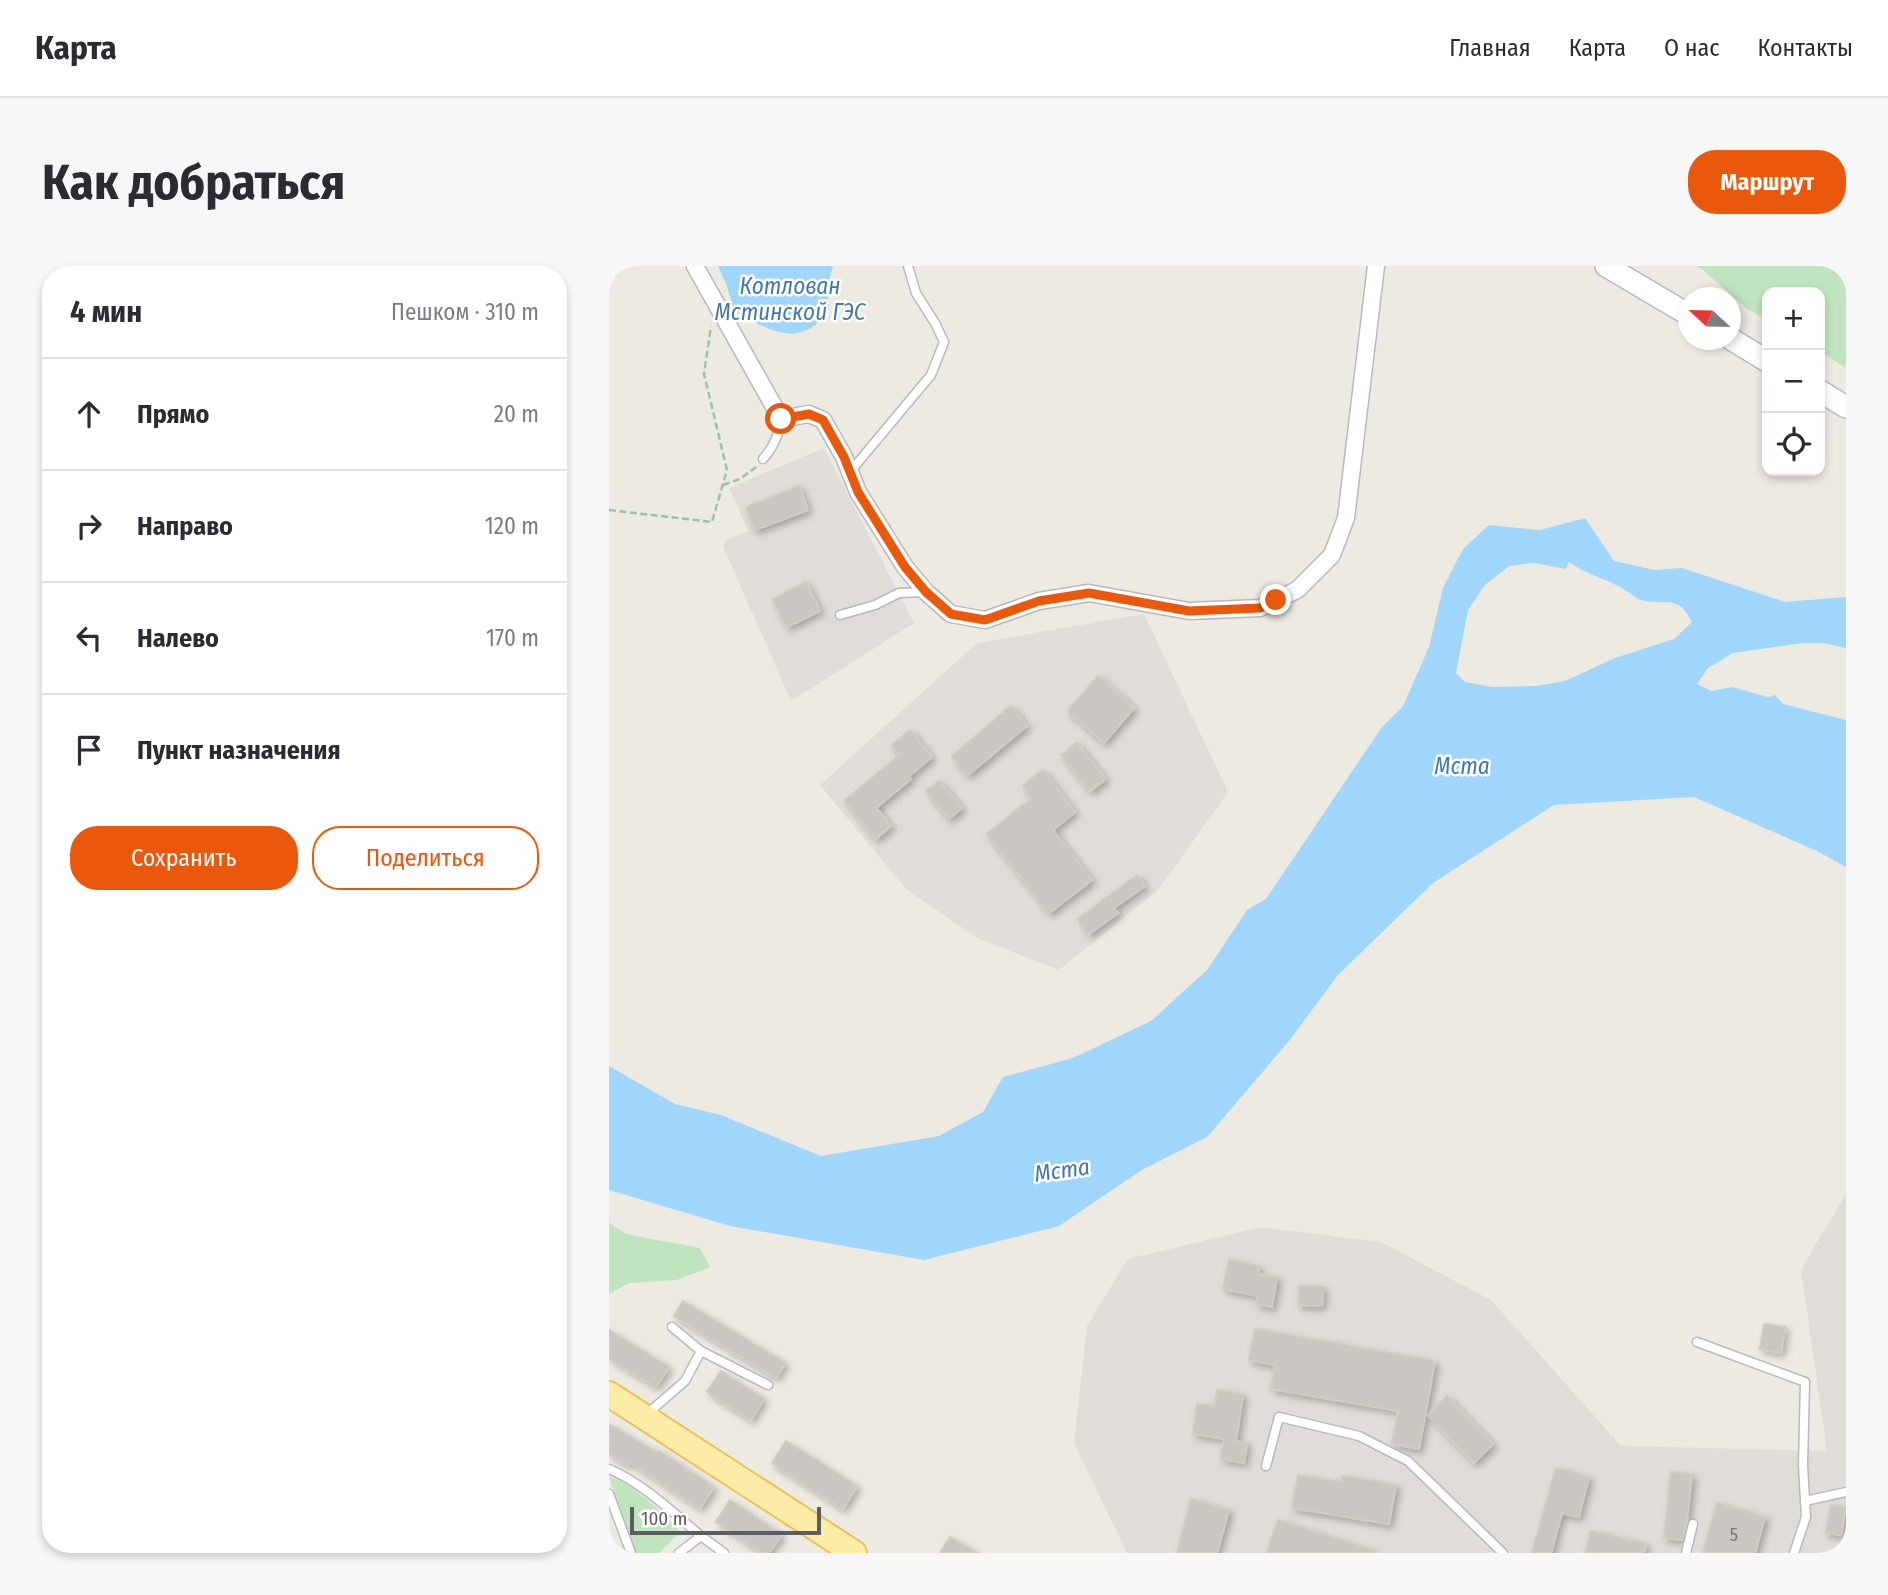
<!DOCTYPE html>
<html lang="ru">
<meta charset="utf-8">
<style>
body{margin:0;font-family:"Fira Sans Condensed",sans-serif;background:#f7f7f7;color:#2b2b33}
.controls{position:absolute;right:21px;top:21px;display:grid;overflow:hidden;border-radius:14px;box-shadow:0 4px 10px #0003}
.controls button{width:63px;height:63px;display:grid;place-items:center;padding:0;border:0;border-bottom:2px solid #e1e1e2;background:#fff;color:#2b2b33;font:35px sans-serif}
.compass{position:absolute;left:1069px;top:21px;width:63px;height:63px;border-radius:50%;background:#fff;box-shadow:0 4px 10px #0003;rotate:292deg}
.scale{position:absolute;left:21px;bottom:18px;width:191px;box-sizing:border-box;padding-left:7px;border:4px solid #5a5d62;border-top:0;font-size:19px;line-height:24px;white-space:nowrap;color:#5a5d62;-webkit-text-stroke:5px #fff;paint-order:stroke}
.stop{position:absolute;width:21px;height:21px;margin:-16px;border:5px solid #ea580c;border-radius:50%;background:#fff}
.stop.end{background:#ea580c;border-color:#fff;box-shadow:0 2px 7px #0008}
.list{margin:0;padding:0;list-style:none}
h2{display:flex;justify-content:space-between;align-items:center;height:91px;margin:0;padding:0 28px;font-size:30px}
h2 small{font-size:23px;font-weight:400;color:#7c7c81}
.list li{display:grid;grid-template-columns:46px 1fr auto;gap:21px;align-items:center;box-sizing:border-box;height:112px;padding:0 28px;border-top:2px solid #e1e1e2}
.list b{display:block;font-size:26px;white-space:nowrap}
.list em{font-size:23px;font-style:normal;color:#7c7c81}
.actions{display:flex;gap:14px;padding:21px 28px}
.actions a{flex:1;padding:16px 0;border:2px solid #ea580c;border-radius:28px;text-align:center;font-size:24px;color:#ea580c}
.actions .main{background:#ea580c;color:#fff}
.icon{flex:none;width:38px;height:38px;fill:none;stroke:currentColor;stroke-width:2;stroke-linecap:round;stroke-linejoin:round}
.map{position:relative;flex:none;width:1237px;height:1287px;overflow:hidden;border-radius:28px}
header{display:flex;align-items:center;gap:42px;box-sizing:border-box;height:98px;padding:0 35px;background:#fff;border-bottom:2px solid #e1e1e2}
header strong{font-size:33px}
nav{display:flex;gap:38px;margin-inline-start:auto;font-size:24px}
.intro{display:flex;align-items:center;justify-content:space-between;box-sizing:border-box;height:168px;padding:0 42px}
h1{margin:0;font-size:49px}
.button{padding:18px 32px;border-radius:28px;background:#ea580c;color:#fff;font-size:24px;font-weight:700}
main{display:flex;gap:42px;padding:0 42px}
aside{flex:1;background:#fff;border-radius:28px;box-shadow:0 4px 10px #0003}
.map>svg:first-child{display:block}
.industrial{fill:#e0ddd9}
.green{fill:#bfe4be}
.water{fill:#a1d6fc;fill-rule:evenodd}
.building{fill:#cac6c1;stroke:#d1cbc0;stroke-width:2;filter:url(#shadow)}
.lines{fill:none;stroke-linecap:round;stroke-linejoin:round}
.lane-casing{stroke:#b7b9be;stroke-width:11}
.street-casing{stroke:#b7b9be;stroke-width:19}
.secondary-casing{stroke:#b7bac0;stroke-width:24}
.primary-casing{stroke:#edc15a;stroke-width:28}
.path{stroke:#97c4a3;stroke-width:2.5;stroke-dasharray:7 3.5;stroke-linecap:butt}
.lane{stroke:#fff;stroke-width:8}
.street{stroke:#fff;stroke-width:16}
.secondary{stroke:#fff;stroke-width:21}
.primary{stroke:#fceda6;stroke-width:24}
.route{stroke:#ea580c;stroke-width:9}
.labels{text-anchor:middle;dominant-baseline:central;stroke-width:5;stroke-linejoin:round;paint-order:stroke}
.number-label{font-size:18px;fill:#76777a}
.water-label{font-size:23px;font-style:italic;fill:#4078ad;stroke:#fff}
</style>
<header>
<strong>Карта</strong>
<nav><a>Главная</a><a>Карта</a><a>О нас</a><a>Контакты</a></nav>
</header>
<div class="intro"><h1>Как добраться</h1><a class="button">Маршрут</a></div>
<main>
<aside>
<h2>4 мин<small>Пешком · 310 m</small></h2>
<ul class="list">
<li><svg class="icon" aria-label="ahead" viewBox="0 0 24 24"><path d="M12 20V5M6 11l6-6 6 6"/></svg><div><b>Прямо</b></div><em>20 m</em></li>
<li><svg class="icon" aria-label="right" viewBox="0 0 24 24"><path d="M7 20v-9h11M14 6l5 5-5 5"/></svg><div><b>Направо</b></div><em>120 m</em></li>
<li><svg class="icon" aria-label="left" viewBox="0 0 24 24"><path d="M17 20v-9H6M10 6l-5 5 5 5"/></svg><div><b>Налево</b></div><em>170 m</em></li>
<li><svg class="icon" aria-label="arrive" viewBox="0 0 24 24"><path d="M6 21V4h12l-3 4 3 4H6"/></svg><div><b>Пункт назначения</b></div></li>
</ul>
<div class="actions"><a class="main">Сохранить</a><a>Поделиться</a></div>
</aside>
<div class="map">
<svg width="1237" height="1287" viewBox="0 0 1237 1287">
<defs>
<filter id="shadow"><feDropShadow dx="3.5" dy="3.5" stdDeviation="3.5" flood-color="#0004"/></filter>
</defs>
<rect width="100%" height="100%" fill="#eceae1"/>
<g class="industrial">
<polygon points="215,182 305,357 182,435 114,280 117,274 139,265 120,222"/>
<polygon points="535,348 619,526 549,624 450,704 368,672 297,623 211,519 368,377"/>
<polygon points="1237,928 1237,1287 518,1287 465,1177 478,1060 519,993 652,961 772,976 882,1034 1012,1180 1218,1185 1192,1003"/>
</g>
<g class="green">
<polygon points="1086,0 1237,0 1237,102 1211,85 1211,26 1158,26 1158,54 1137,42 1093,3"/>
<polygon points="0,957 17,968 91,982 101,1001 68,1014 20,1017 0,1028"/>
<path d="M 0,1211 C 26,1219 55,1248 73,1268 L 67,1270 L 50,1287 L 27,1287 Z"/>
</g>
<g class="water">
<path d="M 109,0 L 224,0 L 218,23 L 220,43 C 193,85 159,65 125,44 L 118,20 Z"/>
<path d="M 976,252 L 1005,295 L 1046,304 L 1073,302 L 1176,336 L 1237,331 L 1237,382 L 1215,377 L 1194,377 L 1124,387 L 1099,402 L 1088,418 L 1103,425 L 1123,421 L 1159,431 L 1166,429 L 1174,438 L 1237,454 L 1237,601 L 1208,585 L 1085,531 L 945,539 L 824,617 L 729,709 L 680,775 L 598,871 L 531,905 L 450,960 L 315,994 L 121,960 L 0,924 L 0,800 L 66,838 L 112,849 L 212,890 L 330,870 L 374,846 L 394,811 L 464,792 L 542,755 L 598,704 L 638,644 L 657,633 L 773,461 L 794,440 L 820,381 L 834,322 L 854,283 L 880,259 L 931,264 ZM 960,296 C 975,307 991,311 1009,320 C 1017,323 1024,331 1032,334 C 1057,341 1068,326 1083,356 L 1065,373 L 1006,392 L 956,415 L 927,420 L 883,421 L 856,416 L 847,407 L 859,344 L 876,319 L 900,300 L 925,297 L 957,303 Z"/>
</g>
<g class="building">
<polygon points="190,220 199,244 146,264 137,241"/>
<polygon points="197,316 211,345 178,361 164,333"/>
<polygon points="489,410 525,442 495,477 459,445"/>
<polygon points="402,440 418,460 359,509 343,490"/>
<polygon points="301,464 323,491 300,510 302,513 267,542 282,560 267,573 236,534 291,489 283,479"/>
<polygon points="468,477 497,513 481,525 453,489"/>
<polygon points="434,504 466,546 444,564 483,614 440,647 378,568 423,532 414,520"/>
<polygon points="330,515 353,542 340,553 317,525"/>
<polygon points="528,609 536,620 505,642 509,647 480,668 469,653"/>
<polygon points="620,994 650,1000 649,1008 668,1011 663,1041 647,1038 649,1030 614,1023"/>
<polygon points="690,1020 714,1021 713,1040 689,1039"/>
<polygon points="74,1035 176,1097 167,1112 65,1050"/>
<polygon points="1155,1058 1176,1061 1172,1087 1151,1083"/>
<polygon points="646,1063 826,1095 810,1183 783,1178 789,1145 662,1123 666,1099 640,1094"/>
<polygon points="0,1064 60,1101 47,1121 0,1092"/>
<polygon points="112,1105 155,1133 142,1154 98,1126"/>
<polygon points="608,1124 634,1128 627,1175 638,1177 635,1197 612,1193 615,1173 584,1168 588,1138 606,1140"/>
<polygon points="838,1130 884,1178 865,1197 819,1149"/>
<polygon points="0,1158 49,1187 50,1185 105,1221 91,1242 21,1196 19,1199 0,1188"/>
<polygon points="177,1175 248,1220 234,1243 163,1197"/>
<polygon points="947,1202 980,1211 970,1251 953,1247 942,1287 923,1287"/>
<polygon points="1062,1206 1083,1208 1078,1255 1073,1274 1055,1272"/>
<polygon points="689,1209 732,1216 734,1210 787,1219 780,1258 683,1242"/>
<polygon points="582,1233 620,1244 608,1287 568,1287"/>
<polygon points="121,1234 173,1269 160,1287 154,1287 107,1256"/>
<polygon points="1108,1237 1156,1251 1146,1287 1094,1287"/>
<polygon points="1222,1239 1237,1241 1232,1269 1217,1267"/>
<polygon points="669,1254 765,1285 765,1287 658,1287"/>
<polygon points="982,1265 1037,1278 1035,1287 976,1287"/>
<polygon points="341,1271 368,1287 331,1287"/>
</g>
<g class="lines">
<defs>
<g id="lane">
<path d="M 154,193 C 165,181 170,169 172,153"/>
<polyline points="241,206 322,109 335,76 326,57 307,27 299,0"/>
<polyline points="231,349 266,339 290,327 317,326"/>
<polyline points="1088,1076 1196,1116 1194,1199 1197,1251 1185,1287"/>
<polyline points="92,1085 159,1119"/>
<polyline points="38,1148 76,1115 92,1085 63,1061"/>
<polyline points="657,1200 670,1151 750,1170 799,1195 894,1287"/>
<path d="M 0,1203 C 35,1218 63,1246 92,1270"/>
<polyline points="0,1228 22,1287"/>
<polyline points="1196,1235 1237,1226"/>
<polyline points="70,1287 92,1270 115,1287"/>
<polyline points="1077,1287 1084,1258"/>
</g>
<polyline id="street" points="86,0 172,153 200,148 214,154 235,191 249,226 296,301 317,326 342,348 376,354 430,335 480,327 580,345 651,342 688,324 723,289 737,252 767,0"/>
<g id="secondary">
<polyline points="997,0 1080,49"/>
<polyline points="1122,73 1158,95"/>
<polyline points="1211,125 1237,141"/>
</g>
<polyline id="primary" points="0,1128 245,1287"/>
</defs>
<use href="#lane" class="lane-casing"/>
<use href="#street" class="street-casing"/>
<use href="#secondary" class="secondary-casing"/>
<use href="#primary" class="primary-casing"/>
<g class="path">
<polyline points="114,219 131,213 147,201"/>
<polyline points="0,244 103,256 118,204 95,108 102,60"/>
</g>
<use href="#lane" class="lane"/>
<use href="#street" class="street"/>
<use href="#secondary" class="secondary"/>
<use href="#primary" class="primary"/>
</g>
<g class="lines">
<polyline class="route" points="172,153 200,148 214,154 235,191 249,226 296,301 317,326 342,348 376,354 430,335 480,327 580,345 651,342 667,334"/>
</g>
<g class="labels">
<g class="number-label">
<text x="1125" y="1269">5</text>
</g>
<g class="water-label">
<text x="181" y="20">Котлован<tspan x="181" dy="26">Мстинской ГЭС</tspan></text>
<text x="853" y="500">Мста</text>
<text transform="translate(453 904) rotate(-8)">Мста</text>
</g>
</g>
</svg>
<div class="controls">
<button>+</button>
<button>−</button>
<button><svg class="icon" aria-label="locate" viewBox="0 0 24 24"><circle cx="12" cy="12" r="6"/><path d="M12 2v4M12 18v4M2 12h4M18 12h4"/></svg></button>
</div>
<svg class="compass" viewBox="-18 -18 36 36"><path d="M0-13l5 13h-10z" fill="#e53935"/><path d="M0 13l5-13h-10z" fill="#7c7c81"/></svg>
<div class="scale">100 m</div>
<div class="stop" style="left:172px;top:153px"></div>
<div class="stop end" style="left:667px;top:334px"></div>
</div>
</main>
